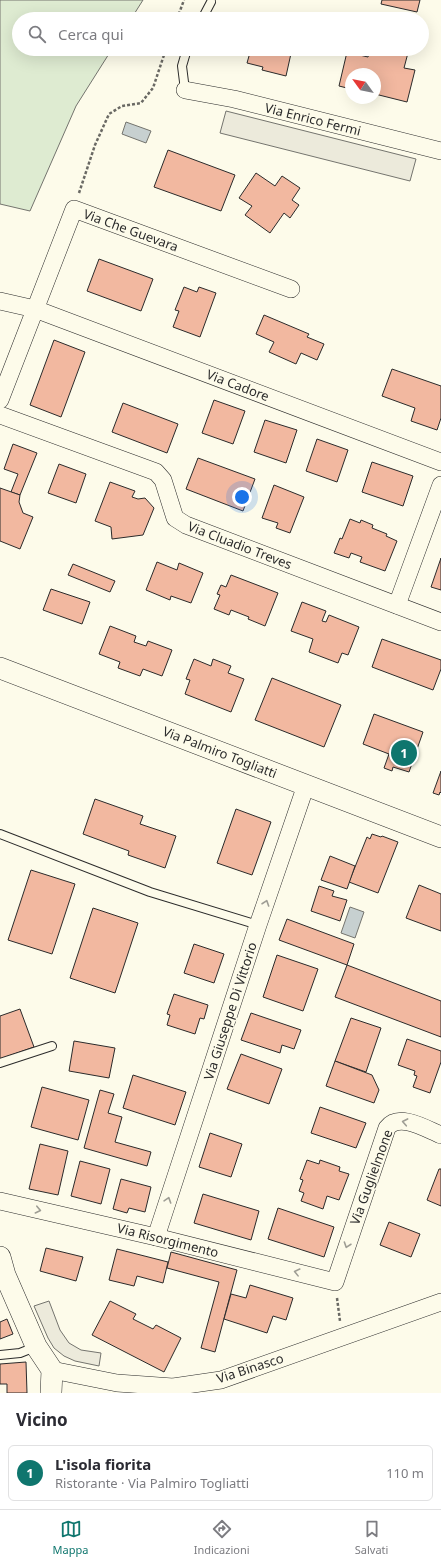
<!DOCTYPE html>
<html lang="it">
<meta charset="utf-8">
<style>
body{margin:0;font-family:"Noto Sans",sans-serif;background:#f2f2f3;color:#2b2b33}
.compass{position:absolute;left:345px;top:68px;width:36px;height:36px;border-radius:50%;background:#fff;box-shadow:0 4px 16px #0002;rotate:303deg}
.you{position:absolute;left:242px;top:497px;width:14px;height:14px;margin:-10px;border:3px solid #fff;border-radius:50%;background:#1a73e8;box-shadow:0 0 0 6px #1a73e833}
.badge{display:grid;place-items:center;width:26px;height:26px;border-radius:50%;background:#0f766e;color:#fff;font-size:13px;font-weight:700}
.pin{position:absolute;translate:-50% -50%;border:2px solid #fff;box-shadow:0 1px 4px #0006}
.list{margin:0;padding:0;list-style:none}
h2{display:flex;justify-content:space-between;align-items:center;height:52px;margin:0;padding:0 16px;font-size:17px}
h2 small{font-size:13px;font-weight:400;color:#7c7c81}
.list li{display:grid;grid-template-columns:26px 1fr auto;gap:12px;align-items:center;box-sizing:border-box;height:56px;margin:0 8px 8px;padding:0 8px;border:1px solid #e1e1e2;border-radius:6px}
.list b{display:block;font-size:15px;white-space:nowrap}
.list p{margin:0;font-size:13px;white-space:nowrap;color:#7c7c81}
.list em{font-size:13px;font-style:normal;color:#7c7c81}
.icon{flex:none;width:22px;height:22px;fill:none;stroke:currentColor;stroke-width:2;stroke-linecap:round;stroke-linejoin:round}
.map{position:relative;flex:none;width:441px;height:1393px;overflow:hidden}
.search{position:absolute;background:#fff;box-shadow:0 4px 16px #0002;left:12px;right:12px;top:12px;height:44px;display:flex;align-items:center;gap:10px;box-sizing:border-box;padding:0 14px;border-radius:22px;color:#7c7c81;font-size:15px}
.sheet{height:116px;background:#fff}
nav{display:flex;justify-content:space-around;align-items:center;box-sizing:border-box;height:56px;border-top:1px solid #e1e1e2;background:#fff;font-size:11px;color:#7c7c81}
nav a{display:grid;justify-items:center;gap:2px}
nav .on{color:#0f766e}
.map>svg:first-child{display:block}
.green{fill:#deebd1;stroke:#74746e}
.parking{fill:#eceadb;stroke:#74746e}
.water{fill:#c7d0d0;stroke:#74746e}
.building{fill:#f2b8a0;stroke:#2b2b2b}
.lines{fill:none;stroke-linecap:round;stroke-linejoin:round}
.service-casing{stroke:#2b2b2b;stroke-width:10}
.minor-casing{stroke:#2b2b2b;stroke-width:18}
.tertiary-casing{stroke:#2b2b2b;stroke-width:22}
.path{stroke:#6a6964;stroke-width:2.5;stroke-dasharray:3 2;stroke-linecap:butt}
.service{stroke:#fdfbea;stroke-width:8}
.minor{stroke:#fdfbea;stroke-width:17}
.tertiary{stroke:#fdfbea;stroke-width:21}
.oneway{stroke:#9e9d94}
.labels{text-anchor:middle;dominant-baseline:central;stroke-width:3;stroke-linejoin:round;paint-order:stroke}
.street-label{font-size:13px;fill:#2b2b2b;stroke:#fdfbea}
</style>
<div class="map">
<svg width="441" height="1393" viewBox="0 0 441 1393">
<rect width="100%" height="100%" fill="#fdfbea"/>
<polygon class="green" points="0,0 143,0 131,19 19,19 19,49 112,49 76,106 30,211 0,204"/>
<g class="parking">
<polygon points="226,111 416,159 410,181 220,133"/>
<polygon points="49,1301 60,1330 69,1343 81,1350 101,1353 99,1366 75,1361 64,1356 54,1348 48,1338 34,1306"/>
</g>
<g class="water">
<polygon points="126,122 151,131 146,143 122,134"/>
<polygon points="350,907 364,912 355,938 341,933"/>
</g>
<g class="building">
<polygon points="382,0 420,0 417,12 381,4"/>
<polygon points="251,49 292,49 286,76 262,70 263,67 247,63"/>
<polygon points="370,49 409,49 404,68 415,70 407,102 375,94 375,74 351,74 351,89 339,86 347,52 368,57"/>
<polygon points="168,150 235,175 221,211 154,187"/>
<polygon points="256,173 275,186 282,176 300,188 292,200 299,205 290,218 284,213 270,233 245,215 252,206 239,198"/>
<polygon points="99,259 153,279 141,311 87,291"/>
<polygon points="184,287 197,292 199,287 216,293 200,337 173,327 179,311 175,310"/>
<polygon points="264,315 309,334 307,337 324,344 317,360 301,353 296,364 269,352 274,342 256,334"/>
<polygon points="54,340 85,352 61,417 30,405"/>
<polygon points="392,369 441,386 441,418 437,430 411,421 415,408 382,396"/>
<polygon points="214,400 245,411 233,444 202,433"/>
<polygon points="123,403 178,424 167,453 112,432"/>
<polygon points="265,420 297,430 286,463 254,452"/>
<polygon points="317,439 348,450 337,482 306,471"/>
<polygon points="13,444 37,453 20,495 11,492 18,474 4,469"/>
<polygon points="198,458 255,479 243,511 186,489"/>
<polygon points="372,462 413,476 403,506 362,492"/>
<polygon points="59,464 86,474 76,503 48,493"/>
<polygon points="110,482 135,491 132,497 138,499 145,498 154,508 143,535 112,539 111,527 95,521"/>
<polygon points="274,485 304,497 290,533 276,528 278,523 262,518"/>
<polygon points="0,488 20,495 19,502 23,513 33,517 20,549 0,541"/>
<polygon points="350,519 360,523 361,520 373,525 372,528 387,534 386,536 397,541 385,571 360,562 362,557 351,553 349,558 334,553 340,538 342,539"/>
<polygon points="441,558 441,590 431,587"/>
<polygon points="157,562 177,570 179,563 203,573 191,603 171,596 170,600 146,590"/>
<polygon points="73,564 115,581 110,592 68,575"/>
<polygon points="231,575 278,593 265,626 248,619 249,617 231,610 229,615 214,609 220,595 217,594 221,585 226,587"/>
<polygon points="51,589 90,602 82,624 43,610"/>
<polygon points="302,602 326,611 322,621 326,622 329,615 359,627 348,655 342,653 338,663 309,652 313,639 291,631"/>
<polygon points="110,626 136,636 134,642 146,646 148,641 172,650 162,676 143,669 140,676 118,668 120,662 99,654"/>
<polygon points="382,639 441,660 441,669 433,690 372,667"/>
<polygon points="194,659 211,666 213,659 231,666 228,673 244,679 231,712 185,694 190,680 186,679"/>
<polygon points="272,678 341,705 324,747 255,720"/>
<polygon points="374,714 423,732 409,772 393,767 392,771 384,768 389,754 363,744"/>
<polygon points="441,771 441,793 440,792 439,795 433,793"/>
<polygon points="95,799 143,816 140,824 176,836 165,868 128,855 129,851 83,834"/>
<polygon points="236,809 271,822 252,875 217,863"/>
<polygon points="372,834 381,837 382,836 398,842 378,893 349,882 367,837 370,839"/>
<polygon points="330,856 355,866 347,889 321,880"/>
<polygon points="31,870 75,884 52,954 8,940"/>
<polygon points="419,885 441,894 441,931 406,918"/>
<polygon points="319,886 334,891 332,896 347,900 340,921 311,911"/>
<polygon points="93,908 138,923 115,993 70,978"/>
<polygon points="287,919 354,944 347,965 279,940"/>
<polygon points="194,944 224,954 214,983 184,973"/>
<polygon points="277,955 318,969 303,1011 263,997"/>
<polygon points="347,965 441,1001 441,1037 335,997"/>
<polygon points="174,994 208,1005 204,1019 200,1018 195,1034 167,1025 170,1015 167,1014"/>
<polygon points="20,1009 34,1047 0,1059 0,1016"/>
<polygon points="251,1013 301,1030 294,1049 282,1045 280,1053 241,1040"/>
<polygon points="351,1018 381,1028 366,1072 335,1061"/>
<polygon points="407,1039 441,1051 441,1062 430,1093 413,1087 417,1076 414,1075 415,1071 398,1065"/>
<polygon points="74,1041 115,1048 109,1078 69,1071"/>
<polygon points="241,1054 282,1069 269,1104 227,1089"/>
<polygon points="335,1061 372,1075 379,1090 374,1103 326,1086"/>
<polygon points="133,1075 186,1092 175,1125 123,1108"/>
<polygon points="42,1087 89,1100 78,1140 31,1127"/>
<polygon points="100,1090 114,1094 108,1113 122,1117 115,1142 151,1152 147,1166 84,1148"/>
<polygon points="320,1107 366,1123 356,1148 311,1133"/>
<polygon points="210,1133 242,1144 231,1177 199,1167"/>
<polygon points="40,1144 68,1151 58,1195 29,1189"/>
<polygon points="307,1160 319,1164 320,1160 340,1167 339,1171 349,1174 339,1200 327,1196 323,1209 301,1201 304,1193 299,1191 303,1180 300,1179"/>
<polygon points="80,1161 110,1169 101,1204 71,1196"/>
<polygon points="439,1169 441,1169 441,1206 427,1200"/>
<polygon points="121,1179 151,1187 145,1212 129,1208 127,1213 113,1209"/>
<polygon points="203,1194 259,1211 251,1240 194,1223"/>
<polygon points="278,1208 334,1227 324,1257 268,1239"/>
<polygon points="389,1222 420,1234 411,1257 380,1245"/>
<polygon points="46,1248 83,1257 76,1281 40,1271"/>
<polygon points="117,1249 168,1262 163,1283 137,1276 134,1286 109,1280"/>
<polygon points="171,1252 237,1270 215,1352 201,1348 219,1282 167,1268"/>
<polygon points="250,1285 293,1298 286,1320 273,1316 267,1333 224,1319 231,1294 246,1298"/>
<polygon points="110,1301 136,1314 133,1319 153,1329 156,1325 181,1338 164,1372 92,1335"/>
<polygon points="7,1319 13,1334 0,1339 0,1322"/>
<polygon points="26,1362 27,1393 7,1393 7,1384 0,1384 0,1364"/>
</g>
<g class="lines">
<defs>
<g id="service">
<polyline points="202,19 211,2"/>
<polyline points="185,90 182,66 187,49"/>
<polyline points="0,834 150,892 258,925"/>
<polyline points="0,1063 52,1046"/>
<polyline points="0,1355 20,1353 35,1347"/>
</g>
<g id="minor">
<polyline points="185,90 234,99 441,151"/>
<polyline points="0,301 35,309 441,462"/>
<polyline points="0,400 74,209 291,289"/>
<polyline points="0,415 156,472 163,480 175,518 186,525 441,622"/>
<polyline points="397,605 441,485"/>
<path d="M 0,1201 L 156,1237 L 335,1282 L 387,1128 C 399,1112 426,1129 441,1135"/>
<polyline points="156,1237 258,925 306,785"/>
<polyline points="52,1370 117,1383 173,1387 221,1380 441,1302"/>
</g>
<g id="tertiary">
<polyline points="0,668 441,837"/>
<polyline points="0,1257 5,1275 36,1346 52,1370 51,1393"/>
</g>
</defs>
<use href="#service" class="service-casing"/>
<use href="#minor" class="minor-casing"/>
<use href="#tertiary" class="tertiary-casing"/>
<g class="path">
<polyline points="177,19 184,0"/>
<polyline points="79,193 95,145 109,114 122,106 141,103 153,88 166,49"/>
<polyline points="337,1298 340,1321"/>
</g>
<use href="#service" class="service"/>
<use href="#minor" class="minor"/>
<use href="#tertiary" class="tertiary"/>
</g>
<defs><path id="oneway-chevron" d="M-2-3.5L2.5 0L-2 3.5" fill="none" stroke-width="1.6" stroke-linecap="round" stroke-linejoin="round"/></defs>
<g class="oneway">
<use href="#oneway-chevron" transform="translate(266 903) rotate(-71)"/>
<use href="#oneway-chevron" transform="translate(405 1122) rotate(-169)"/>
<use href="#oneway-chevron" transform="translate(168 1200) rotate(-72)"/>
<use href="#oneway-chevron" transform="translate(38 1210) rotate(13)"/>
<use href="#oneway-chevron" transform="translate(347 1245) rotate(109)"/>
<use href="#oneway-chevron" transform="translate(297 1272) rotate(-166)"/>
</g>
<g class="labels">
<g class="street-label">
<text transform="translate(313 119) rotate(14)">Via Enrico Fermi</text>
<text transform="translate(131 230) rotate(20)">Via Che Guevara</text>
<text transform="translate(238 385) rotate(21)">Via Cadore</text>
<text transform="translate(240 545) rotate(21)">Via Cluadio Treves</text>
<text transform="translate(220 752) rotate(21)">Via Palmiro Togliatti</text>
<text transform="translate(230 1011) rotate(-72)">Via Giuseppe Di Vittorio</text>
<text transform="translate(371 1177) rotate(-70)">Via Guglielmone</text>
<text transform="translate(168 1240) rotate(14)">Via Risorgimento</text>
<text transform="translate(250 1368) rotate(-18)">Via Binasco</text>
</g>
</g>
</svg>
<svg class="compass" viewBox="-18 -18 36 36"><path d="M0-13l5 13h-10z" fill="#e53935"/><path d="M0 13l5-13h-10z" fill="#7c7c81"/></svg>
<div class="you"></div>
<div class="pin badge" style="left:404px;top:753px">1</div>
<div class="search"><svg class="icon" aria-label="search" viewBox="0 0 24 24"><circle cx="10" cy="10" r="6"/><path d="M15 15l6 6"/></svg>Cerca qui</div>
</div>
<section class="sheet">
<h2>Vicino<small></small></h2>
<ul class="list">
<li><span class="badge">1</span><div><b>L'isola fiorita</b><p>Ristorante · Via Palmiro Togliatti</p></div><em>110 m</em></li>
</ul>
</section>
<nav>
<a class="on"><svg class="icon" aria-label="map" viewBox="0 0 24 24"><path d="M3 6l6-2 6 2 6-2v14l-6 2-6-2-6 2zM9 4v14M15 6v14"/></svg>Mappa</a>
<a><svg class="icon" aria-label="directions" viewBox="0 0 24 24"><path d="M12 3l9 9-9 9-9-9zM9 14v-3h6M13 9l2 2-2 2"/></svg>Indicazioni</a>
<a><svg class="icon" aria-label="saved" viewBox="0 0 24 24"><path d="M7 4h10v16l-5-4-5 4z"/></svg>Salvati</a>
</nav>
